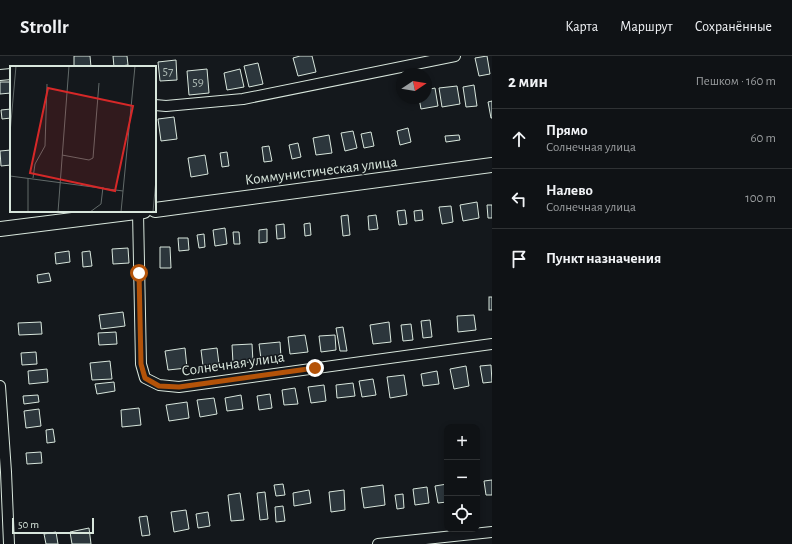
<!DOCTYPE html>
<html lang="ru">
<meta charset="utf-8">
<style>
body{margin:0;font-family:"Alegreya Sans",sans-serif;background:#181b1e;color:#f1f3f6}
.controls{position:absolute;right:12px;bottom:12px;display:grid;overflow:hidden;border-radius:8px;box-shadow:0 2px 6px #0003}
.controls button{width:36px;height:36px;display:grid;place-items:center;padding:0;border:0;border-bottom:1px solid #2f3234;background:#0f1215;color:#f1f3f6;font:20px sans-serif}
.compass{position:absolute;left:396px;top:12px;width:36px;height:36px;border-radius:50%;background:#0f1215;box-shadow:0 2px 6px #0003;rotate:78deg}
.scale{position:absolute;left:12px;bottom:10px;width:82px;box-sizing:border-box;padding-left:4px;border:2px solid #d8e6dc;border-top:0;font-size:11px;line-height:14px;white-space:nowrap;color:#d8e6dc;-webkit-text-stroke:3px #14181c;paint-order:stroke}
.stop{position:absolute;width:12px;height:12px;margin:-9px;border:3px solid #b45309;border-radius:50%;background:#fff}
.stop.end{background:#b45309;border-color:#fff;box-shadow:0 1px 4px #0008}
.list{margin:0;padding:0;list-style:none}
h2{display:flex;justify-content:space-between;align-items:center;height:52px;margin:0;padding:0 16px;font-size:17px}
h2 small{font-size:13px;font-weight:400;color:#9b9ea0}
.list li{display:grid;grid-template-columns:26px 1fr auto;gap:12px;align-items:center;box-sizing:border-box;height:60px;padding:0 16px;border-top:1px solid #2f3234}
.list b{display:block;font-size:15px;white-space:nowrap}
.list p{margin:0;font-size:13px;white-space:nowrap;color:#9b9ea0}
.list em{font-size:13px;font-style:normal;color:#9b9ea0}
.icon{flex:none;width:22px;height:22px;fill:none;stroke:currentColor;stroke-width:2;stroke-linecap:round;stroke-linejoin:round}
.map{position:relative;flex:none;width:492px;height:488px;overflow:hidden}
header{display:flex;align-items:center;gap:24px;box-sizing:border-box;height:56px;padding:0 20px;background:#0f1215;border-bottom:1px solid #2f3234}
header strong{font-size:19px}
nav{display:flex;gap:22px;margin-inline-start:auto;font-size:14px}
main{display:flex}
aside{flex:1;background:#0f1215}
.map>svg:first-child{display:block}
.building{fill:#2c363c;stroke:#d8e6dc}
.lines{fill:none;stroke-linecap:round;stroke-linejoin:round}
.street-casing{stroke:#d8e6dc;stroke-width:12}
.secondary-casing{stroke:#d8e6dc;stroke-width:16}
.street{stroke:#14181c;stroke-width:10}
.secondary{stroke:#14181c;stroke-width:14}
.route{stroke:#b45309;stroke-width:5}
.labels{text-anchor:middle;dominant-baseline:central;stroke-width:3;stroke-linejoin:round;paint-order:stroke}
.number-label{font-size:13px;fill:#adbab4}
.street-label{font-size:15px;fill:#d8e6dc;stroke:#14181c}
.inset-road{fill:none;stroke:#626a69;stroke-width:1}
.view{fill:#d62828;fill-opacity:0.15;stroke:#d62828;stroke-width:2}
.inset-edge{fill:none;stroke:#d8e6dc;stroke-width:2}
</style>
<header>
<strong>Strollr</strong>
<nav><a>Карта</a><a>Маршрут</a><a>Сохранённые</a></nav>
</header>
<main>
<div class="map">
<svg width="492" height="488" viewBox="0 0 492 488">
<rect width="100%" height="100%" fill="#14181c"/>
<g class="building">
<polygon points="74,0 90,0 91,11 74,11"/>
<polygon points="113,0 127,0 128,9 114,11"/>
<polygon points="300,0 312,0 316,16 298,20 293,2"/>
<polygon points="487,0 490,18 479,20 475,2"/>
<polygon points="176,4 177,24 160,25 158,6"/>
<polygon points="258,7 263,28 249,31 244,10"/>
<polygon points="207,13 209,37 189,39 187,15"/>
<polygon points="240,13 244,31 227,34 224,17"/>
<polygon points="0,26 11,26 11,37 0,38"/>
<polygon points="474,29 477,50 466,51 463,31"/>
<polygon points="457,30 460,48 442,51 439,32"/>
<polygon points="435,32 438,50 421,53 419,42 426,42 426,34"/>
<polygon points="492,45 492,62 491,62 488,46"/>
<polygon points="11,53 11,62 2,63 1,54"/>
<polygon points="174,61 177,83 161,85 158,63"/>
<polygon points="408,72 411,86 400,89 397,75"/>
<polygon points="353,75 357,92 345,95 341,77"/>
<polygon points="371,76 374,90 364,92 361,78"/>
<polygon points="329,79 332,97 316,99 313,82"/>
<polygon points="459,79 460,84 446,86 445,80"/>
<polygon points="298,87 301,101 292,103 289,89"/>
<polygon points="269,90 272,105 264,106 262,91"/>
<polygon points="11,94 11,109 1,110 0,95"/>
<polygon points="227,96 229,110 222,111 220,97"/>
<polygon points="205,99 208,118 191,121 188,102"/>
<polygon points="477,146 479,162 463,165 460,149"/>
<polygon points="487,149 492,149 492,162 488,162"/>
<polygon points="451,150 453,166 442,168 439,151"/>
<polygon points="405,154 407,168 399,169 397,155"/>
<polygon points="422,154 423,164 415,165 414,155"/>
<polygon points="348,159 350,179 343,180 341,160"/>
<polygon points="376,159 378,173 369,174 368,160"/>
<polygon points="310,167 311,179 305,180 304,168"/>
<polygon points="284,168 285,182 277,183 276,169"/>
<polygon points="225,172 227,188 215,190 213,174"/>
<polygon points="267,173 267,186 259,187 259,174"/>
<polygon points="233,176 239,176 240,188 234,188"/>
<polygon points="204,178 205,191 199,192 197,179"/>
<polygon points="178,182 188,182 189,194 179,195"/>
<polygon points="160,191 170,191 171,212 160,212"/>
<polygon points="128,192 129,207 113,208 112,193"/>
<polygon points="69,195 70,206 56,208 55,197"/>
<polygon points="90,195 92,210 83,211 82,196"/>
<polygon points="49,217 51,225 38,227 37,219"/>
<rect x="489" y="241" width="3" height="13"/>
<polygon points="123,256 125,270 101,273 99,259"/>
<polygon points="474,259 476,274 458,276 457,260"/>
<polygon points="430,264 432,281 423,282 421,265"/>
<polygon points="41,266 42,278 19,279 18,267"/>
<polygon points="389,266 391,286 373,288 370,269"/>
<polygon points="411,268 413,284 403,285 401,269"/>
<polygon points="343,271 347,295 340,295 336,272"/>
<polygon points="116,276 117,288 99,289 98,277"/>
<polygon points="305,279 308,296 290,298 288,281"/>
<polygon points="335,279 336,294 321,296 319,280"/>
<polygon points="280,286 281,301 261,303 259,288"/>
<polygon points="252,288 253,306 233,307 232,289"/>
<polygon points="185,292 187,312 168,314 165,295"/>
<polygon points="217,292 219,308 203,310 201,294"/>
<polygon points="36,296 37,308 22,309 21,297"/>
<polygon points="110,305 112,323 92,324 90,307"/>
<polygon points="491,309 492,326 483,327 480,310"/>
<polygon points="466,310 469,330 454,333 450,313"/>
<polygon points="47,313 48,326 29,328 28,315"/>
<polygon points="437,315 439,328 423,330 421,318"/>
<polygon points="404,319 407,339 390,342 387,321"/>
<polygon points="373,323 376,339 362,341 359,325"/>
<polygon points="114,326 115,335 97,338 95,328"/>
<polygon points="353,327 355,340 337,342 336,329"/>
<polygon points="324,329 326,345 311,347 308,331"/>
<polygon points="295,332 298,348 284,349 282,334"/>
<polygon points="270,338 272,352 259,354 257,340"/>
<polygon points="38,339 39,346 24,348 23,340"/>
<polygon points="241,339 243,353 227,355 225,342"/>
<polygon points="214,342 217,358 200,361 197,344"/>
<polygon points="187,346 189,362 169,365 166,349"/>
<polygon points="139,352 141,369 122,371 121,354"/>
<polygon points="39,353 41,370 26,372 24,355"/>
<polygon points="53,373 55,386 47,387 46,374"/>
<polygon points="41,396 42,407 27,408 26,397"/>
<polygon points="492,424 492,439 486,439 484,425"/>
<polygon points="283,428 285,439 276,440 274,429"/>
<polygon points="447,428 447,446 438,447 435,430"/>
<polygon points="383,429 385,449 364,452 361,432"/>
<polygon points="427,431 429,447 415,449 413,433"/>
<polygon points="309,434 311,447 294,450 293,437"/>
<polygon points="344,434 345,454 331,456 329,436"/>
<polygon points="265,436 268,463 260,464 257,437"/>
<polygon points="240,437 244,464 231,465 228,439"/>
<polygon points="403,438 404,452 397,453 395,439"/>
<polygon points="283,450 285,465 276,466 275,451"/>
<polygon points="186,454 189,473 174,476 171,456"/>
<polygon points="208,456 210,470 198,472 196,458"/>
<polygon points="147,460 150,479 142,480 139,461"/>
<polygon points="89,472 91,488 72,488 70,476"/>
<polygon points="56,476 58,488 46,488 44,478"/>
</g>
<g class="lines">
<defs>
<g id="street">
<polyline points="0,19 11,18"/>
<polyline points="155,49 166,50 243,43 455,0"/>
<polyline points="138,156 141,308 145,322 159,329 179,331 492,288"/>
<polyline points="0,330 6,416 9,488"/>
<polyline points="378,488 492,476"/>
</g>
<g id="secondary">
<polyline points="155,154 492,109"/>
<polyline points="0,173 144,155"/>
</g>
</defs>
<use href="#street" class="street-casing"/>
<use href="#secondary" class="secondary-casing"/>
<use href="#street" class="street"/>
<use href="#secondary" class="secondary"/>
</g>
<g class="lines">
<polyline class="route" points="139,217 141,308 145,322 159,330 179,331 315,312"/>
</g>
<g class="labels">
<g class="number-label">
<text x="168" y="15">57</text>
<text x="198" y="26">59</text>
</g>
<g class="street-label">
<text transform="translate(321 115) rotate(-7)">Коммунистическая улица</text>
<text transform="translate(233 308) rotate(-8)">Солнечная улица</text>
</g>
</g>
<g transform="translate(10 10)">
<rect width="146" height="146" fill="#14181c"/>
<path class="inset-road" d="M 146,24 L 146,43M 0,67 L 6,0M 52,89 L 79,94 L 83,92 L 89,17M 0,110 L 113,125M 18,112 L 18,146M 23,112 L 25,98 L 35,80 L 37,18M 48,146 L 59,0M 80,146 L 91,138 L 93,121M 111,146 L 125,0M 143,146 L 146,113"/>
<path class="view" d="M 38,22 L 123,40 L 105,125 L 20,107 Z"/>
<rect width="146" height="146" class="inset-edge"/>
</g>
</svg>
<div class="controls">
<button>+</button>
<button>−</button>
<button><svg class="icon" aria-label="locate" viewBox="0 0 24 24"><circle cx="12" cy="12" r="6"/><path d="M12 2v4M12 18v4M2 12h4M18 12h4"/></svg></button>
</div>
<svg class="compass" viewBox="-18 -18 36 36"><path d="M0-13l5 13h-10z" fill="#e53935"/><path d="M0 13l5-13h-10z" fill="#9b9ea0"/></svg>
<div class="scale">50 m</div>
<div class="stop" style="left:139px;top:217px"></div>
<div class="stop end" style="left:315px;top:312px"></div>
</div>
<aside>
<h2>2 мин<small>Пешком · 160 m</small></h2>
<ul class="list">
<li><svg class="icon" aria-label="ahead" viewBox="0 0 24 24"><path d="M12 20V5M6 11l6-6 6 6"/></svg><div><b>Прямо</b><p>Солнечная улица</p></div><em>60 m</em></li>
<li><svg class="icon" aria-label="left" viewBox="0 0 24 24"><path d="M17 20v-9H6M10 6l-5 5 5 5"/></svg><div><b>Налево</b><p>Солнечная улица</p></div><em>100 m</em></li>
<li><svg class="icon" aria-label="arrive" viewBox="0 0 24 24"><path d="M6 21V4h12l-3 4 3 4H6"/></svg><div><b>Пункт назначения</b></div></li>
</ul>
</aside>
</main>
